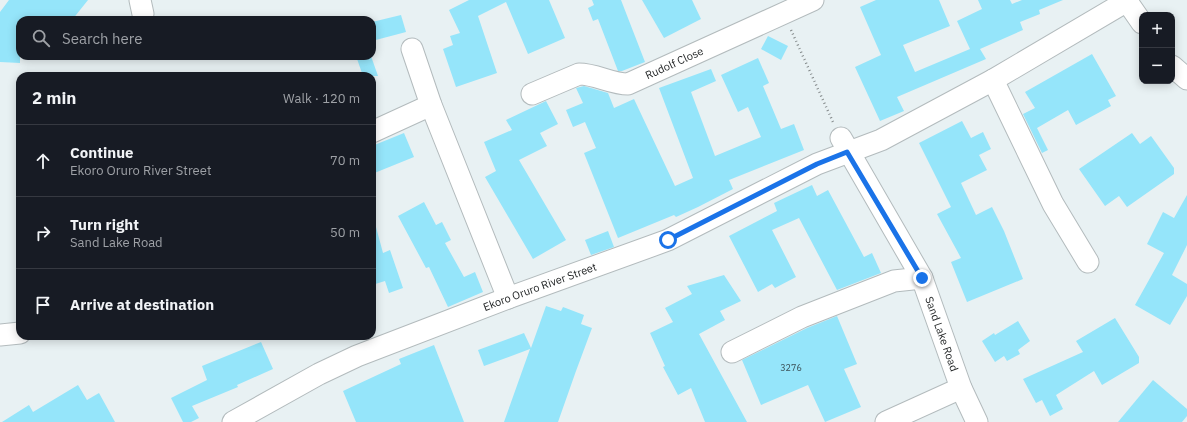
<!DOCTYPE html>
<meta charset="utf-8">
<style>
body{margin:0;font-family:"IBM Plex Sans",sans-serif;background:#242831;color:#f1f3f6}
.controls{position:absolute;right:12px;top:12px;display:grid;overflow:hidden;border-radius:8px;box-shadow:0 2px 10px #0003}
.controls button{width:36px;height:36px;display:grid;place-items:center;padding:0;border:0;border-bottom:1px solid #363941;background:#171b24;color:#f1f3f6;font:20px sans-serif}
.stop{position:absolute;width:12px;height:12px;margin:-9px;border:3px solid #1a73e8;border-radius:50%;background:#fff}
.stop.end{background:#1a73e8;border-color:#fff;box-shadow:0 1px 4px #0008}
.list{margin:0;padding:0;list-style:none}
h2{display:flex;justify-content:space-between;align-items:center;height:52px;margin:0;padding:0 16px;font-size:17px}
h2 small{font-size:13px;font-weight:400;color:#9ea1a6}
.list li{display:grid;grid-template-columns:26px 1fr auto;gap:12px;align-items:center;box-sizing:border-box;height:72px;padding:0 16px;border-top:1px solid #363941}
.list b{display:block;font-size:15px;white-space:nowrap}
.list p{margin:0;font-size:13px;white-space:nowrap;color:#9ea1a6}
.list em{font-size:13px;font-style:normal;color:#9ea1a6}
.icon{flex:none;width:22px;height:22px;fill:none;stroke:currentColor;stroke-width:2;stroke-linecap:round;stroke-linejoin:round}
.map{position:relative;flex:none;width:1187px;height:422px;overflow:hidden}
.search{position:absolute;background:#171b24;box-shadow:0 2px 10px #0003;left:16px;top:16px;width:360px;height:44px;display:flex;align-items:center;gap:10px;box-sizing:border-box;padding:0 14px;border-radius:12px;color:#9ea1a6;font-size:15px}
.panel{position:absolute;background:#171b24;box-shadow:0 2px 10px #0003;left:16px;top:72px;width:360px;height:268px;border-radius:12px}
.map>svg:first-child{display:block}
.building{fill:#95e5fa}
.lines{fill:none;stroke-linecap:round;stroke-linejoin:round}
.minor-casing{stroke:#b3bbbd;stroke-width:23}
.path{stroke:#868c8d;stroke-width:2.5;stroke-dasharray:1 3;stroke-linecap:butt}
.minor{stroke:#fff;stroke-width:21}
.route{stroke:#1a73e8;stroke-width:5}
.labels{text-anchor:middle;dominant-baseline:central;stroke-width:4;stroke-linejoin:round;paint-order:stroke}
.number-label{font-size:9px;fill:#3c5258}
.street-label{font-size:11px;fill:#1e2122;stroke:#e8f1f3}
</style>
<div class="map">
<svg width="1187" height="422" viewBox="0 0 1187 422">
<rect width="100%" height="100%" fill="#e8f1f3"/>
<g class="building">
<polygon points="9,0 88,0 72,20 20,20 20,63 0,62 0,12"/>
<polygon points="469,0 549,0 565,38 528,54 506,2 478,16 497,73 456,87 443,49 453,45 450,36 460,33 449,10"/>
<polygon points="592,0 621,0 645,62 622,71 618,71 598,19 593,21 588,8 594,5"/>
<polygon points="642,0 692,0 701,19 664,38"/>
<polygon points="876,0 939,0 950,26 903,45 915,72 970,49 957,21 982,9 978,0 1010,0 1012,4 1022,0 1063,0 1039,10 1040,14 1020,22 1023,30 980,49 986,59 897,97 904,111 880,121 855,67 881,55 860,7"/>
<polygon points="401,15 406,32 372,41 372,22"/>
<polygon points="768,36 788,46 781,60 761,49"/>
<polygon points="1092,54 1116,96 1108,100 1111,106 1076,125 1068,110 1037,128 1048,150 1042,153 1023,114 1035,108 1025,92"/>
<polygon points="356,56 371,56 378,76 363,76"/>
<polygon points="758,58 769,83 763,86 781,129 794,124 804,150 729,180 733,189 698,207 676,217 674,215 618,238 584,153 596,148 585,122 573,127 566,110 583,103 576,88 584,86 608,93 614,108 634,99 675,186 693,178 659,88 711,69 716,81 691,92 715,156 761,137 748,107 738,112 721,75"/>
<polygon points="546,101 558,124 540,133 547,146 519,160 566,240 533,259 485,177 496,171 484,142 512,130 506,120"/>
<polygon points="962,121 971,138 983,132 991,149 979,155 987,170 961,183 976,215 992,207 1004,231 1023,279 967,302 951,262 961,258 937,214 951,207 919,143"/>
<polygon points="404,133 414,157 372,174 372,146"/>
<polygon points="1132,133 1140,144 1151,136 1174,168 1174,174 1127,207 1119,196 1105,206 1079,169"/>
<polygon points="812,185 817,196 828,190 864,257 872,253 881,273 837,290 799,218 772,230 796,277 775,288 772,284 758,292 729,236 777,211 774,203"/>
<polygon points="1187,195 1187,245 1172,275 1187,284 1187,296 1170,325 1135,305 1164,253 1147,244 1163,212 1174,218"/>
<polygon points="424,202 436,225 442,222 451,240 445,243 464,277 475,272 483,292 448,307 429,267 426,268 398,216"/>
<polygon points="372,227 376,227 383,253 390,250 403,288 389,293 385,281 372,285"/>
<polygon points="608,231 614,247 591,255 585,240"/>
<polygon points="724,275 741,301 720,311 725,320 699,334 747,422 705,422 691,388 678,395 663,367 665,366 650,333 673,322 665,308 692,294 687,286"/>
<polygon points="546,306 561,311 563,307 584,315 581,324 592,328 576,371 558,422 504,422 530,349 484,366 478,350 524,333 531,348"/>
<polygon points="837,316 857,364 844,369 861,407 825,422 808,385 761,405 742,360 807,328"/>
<polygon points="1115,318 1139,357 1139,363 1102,385 1094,371 1056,395 1063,409 1050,416 1042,400 1036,403 1023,379 1083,352 1076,341"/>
<polygon points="1018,321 1030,341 1018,350 1020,354 1007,361 1004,356 995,362 982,341 994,333 995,335"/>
<polygon points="261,342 273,369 237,385 238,387 192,406 199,418 191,422 183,422 171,398 207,380 202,366"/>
<polygon points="434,345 464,422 356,422 343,391 401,364 399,359"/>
<polygon points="1153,380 1187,409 1187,416 1182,422 1118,422"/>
<polygon points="78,385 87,400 99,393 115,422 2,422 29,405 33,412"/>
</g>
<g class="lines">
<defs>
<g id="minor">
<polyline points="140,0 143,14"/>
<polyline points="1126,0 1142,23"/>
<polyline points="412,49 431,105 508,298"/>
<polyline points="1172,66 1187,79"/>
<polyline points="993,80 1053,204 1088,262"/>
<path id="s1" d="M 532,94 L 579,74 C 596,74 611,84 628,84 L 813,0"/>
<polyline points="372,132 431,105"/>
<path id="s2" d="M 841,138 L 922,278 L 961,388 L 977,422"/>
<polyline points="0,335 20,333"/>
<polyline points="732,352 802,317 894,281 922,278"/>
<path id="s3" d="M 233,422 L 319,374 L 357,356 L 508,298 L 668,240 L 817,164 L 881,140 L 993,80 L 1127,1"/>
<polyline points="886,422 961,388"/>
</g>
</defs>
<use href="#minor" class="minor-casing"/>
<polyline class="path" points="791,30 833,122"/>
<use href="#minor" class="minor"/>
</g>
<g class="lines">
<polyline class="route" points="668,240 817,164 847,152 922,278"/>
</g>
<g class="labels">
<g class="number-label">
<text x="791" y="367">3276</text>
</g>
<g class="street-label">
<text stroke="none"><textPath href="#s1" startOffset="152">Rudolf Close</textPath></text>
<text stroke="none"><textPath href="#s3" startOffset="336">Ekoro Oruro River Street</textPath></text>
<text stroke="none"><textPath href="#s2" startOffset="221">Sand Lake Road</textPath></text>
</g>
</g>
</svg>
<div class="controls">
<button>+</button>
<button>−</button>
</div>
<div class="stop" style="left:668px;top:240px"></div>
<div class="stop end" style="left:922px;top:278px"></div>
<div class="search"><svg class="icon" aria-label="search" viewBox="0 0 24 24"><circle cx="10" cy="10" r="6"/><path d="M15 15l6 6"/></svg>Search here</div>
<section class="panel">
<h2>2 min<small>Walk · 120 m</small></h2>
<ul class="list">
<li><svg class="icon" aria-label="ahead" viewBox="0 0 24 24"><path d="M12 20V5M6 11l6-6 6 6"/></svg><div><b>Continue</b><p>Ekoro Oruro River Street</p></div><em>70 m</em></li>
<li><svg class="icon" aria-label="right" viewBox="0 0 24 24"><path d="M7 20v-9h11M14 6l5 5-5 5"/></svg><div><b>Turn right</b><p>Sand Lake Road</p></div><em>50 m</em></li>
<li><svg class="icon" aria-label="arrive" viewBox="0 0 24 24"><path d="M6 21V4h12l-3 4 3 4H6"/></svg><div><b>Arrive at destination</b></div></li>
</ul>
</section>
</div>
